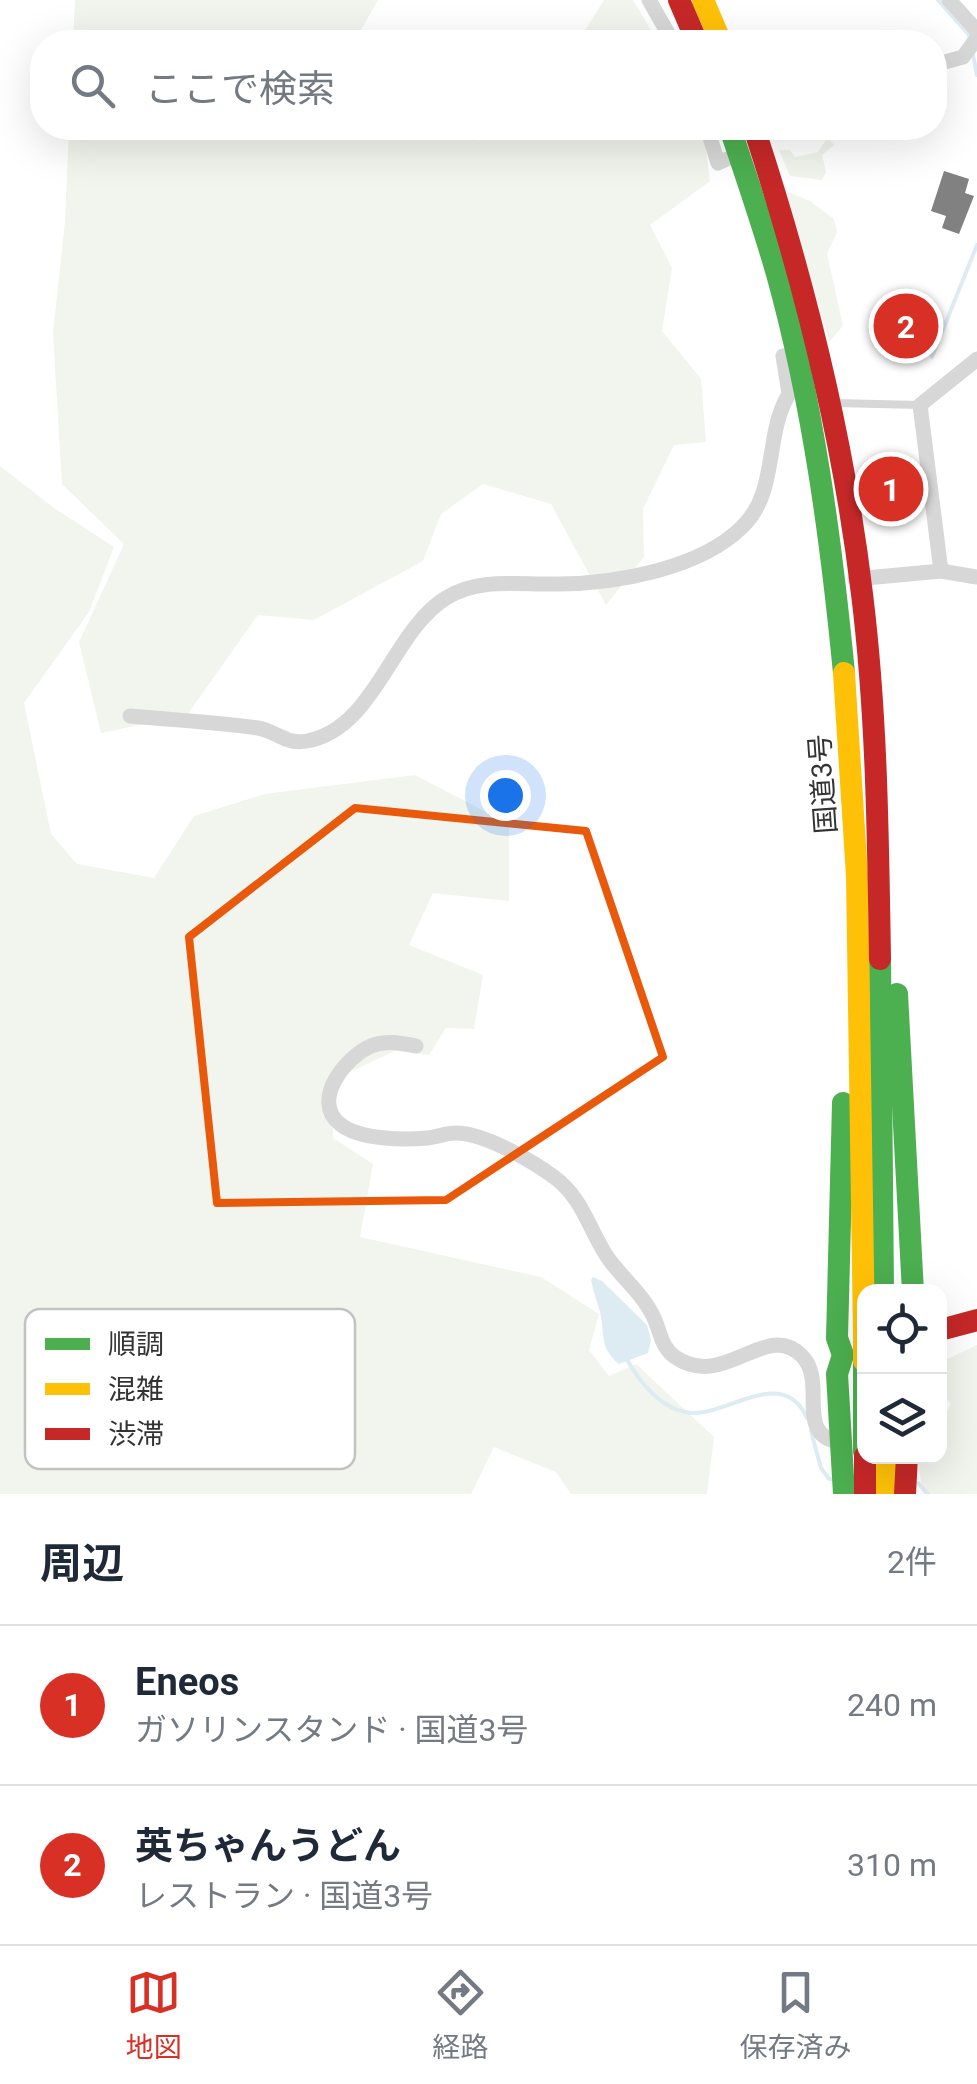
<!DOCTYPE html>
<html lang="ja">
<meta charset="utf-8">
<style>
body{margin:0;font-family:Roboto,"Noto Sans JP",sans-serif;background:#f2f2f3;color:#1f2937}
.controls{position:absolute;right:30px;bottom:30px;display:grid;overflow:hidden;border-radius:20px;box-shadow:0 10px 40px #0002}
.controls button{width:90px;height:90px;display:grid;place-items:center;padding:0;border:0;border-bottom:2px solid #e0e1e3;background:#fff;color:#1f2937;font:50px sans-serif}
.you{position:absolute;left:505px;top:795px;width:35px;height:35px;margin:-25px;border:8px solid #fff;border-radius:50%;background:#1a73e8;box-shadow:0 0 0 15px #1a73e833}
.badge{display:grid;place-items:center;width:65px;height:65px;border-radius:50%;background:#d93025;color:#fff;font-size:32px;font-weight:700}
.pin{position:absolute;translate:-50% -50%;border:5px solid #fff;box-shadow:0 2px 10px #0006}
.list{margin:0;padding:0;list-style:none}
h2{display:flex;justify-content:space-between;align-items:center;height:130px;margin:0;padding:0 40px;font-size:42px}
h2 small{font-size:32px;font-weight:400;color:#747a83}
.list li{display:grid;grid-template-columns:65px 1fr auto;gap:30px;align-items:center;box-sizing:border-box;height:160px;padding:0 40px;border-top:2px solid #e0e1e3}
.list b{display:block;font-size:38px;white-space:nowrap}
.list p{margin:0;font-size:32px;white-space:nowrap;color:#747a83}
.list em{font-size:32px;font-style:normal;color:#747a83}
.icon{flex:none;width:55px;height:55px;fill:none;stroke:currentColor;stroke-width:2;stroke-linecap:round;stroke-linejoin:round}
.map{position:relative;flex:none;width:977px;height:1494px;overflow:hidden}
.search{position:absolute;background:#fff;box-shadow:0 10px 40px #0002;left:30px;right:30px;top:30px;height:110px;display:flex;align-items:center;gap:25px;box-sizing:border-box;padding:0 35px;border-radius:40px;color:#747a83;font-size:38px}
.sheet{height:450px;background:#fff}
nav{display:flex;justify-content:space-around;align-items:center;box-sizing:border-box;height:140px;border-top:2px solid #e0e1e3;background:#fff;font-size:28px;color:#747a83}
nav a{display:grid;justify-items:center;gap:5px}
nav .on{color:#d93025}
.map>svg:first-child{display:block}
.green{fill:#f1f5ed}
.water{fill:#ddebf3}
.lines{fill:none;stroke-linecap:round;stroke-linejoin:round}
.stream{stroke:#ddebf3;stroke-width:4}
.building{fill:#818181}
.lane{stroke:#d7d7d7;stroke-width:8}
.street{stroke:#d7d7d7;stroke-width:15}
.fast{stroke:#4caf50;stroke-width:22}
.slow{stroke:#ffc107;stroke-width:22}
.jam{stroke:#c62828;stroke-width:22}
.slow-bridge{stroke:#ffc107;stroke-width:22}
.marked{fill:none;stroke:#e8590c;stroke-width:8;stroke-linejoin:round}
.labels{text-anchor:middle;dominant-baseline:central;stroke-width:10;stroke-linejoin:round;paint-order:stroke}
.street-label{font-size:28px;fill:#333;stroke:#fff}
.key{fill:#fff;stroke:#c2c2c2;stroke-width:2.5}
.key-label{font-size:28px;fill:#333}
</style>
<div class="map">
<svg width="977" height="1494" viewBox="0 0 977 1494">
<rect width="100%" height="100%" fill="#fff"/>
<g class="green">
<polygon points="75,0 378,0 354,42 73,42"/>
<polygon points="604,0 633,0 658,42 566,42 584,32"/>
<polygon points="69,128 459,128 480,141 489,128 703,128 710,181 650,225 672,268 662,331 701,379 706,442 674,445 643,509 644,557 606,605 551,504 483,484 441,514 423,561 314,620 258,615 187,715 101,733 79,642 124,544 62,484 53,333 65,222"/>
<polygon points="828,137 834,145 822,155 826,172 822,180 790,176 779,150 790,150 795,157 818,152"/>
<polygon points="786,191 810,201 834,219 837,232 827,254 843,326 829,342"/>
<polygon points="0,466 54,508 114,547 89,612 24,703 51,834 77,864 154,878 194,816 265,794 415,775 509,824 509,901 433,893 409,945 483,975 474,1029 446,1028 429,1055 395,1051 332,1080 333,1138 373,1164 360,1237 541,1277 599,1314 589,1350 609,1376 636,1364 714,1437 707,1494 571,1494 556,1472 494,1447 471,1494 0,1494"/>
<polygon points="977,1345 977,1494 923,1494 918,1463 922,1457 940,1456 940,1424 951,1404 942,1392 945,1382 943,1361"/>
</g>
<path class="water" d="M 593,1277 L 602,1281 L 647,1325 L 651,1340 L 648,1353 L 619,1364 C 599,1348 605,1333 600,1312 C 597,1301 593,1291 591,1280 Z"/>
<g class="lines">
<g class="stream">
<polyline points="938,0 969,35 970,41"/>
<polyline points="973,55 977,75"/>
<polyline points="932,357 977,245"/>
<path d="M 625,1356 C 639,1382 663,1413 695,1413 C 730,1413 784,1366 807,1418"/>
<polyline points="811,1431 821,1468 829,1479 833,1479"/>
<polyline points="918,1483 928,1494"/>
</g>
</g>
<g class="building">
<polygon points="944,171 969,179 965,193 974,196 959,234 942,228 946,216 931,211"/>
<polygon points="900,289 922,294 920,301 931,304 921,348 884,337 889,314 894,315"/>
</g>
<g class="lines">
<polyline class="lane" points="835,403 920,405"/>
<g class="street">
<polyline points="649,0 673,42"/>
<polyline points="949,0 977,31"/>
<polyline points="934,65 963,57 977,38"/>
<polyline points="707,128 718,163 727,159"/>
<polyline points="941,571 920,405 977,359"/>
<polyline points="855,579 941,571 977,577"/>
<path d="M 130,716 C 172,720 215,722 258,728 C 276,731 286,745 307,741 C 375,729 392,631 446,598 C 479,577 521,585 557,584 C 614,584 700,569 742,527 C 779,492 764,434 789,394 L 783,356"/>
<path d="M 416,1046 C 400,1043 386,1040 371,1046 C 347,1056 310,1100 340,1124 C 359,1140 405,1140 428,1138 C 438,1137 448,1132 458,1133 C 485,1134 533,1161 554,1177 C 583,1198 589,1230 608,1258 C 622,1278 644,1295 654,1318 C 661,1333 661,1347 675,1357 C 725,1391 766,1319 802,1356 C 828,1382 793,1437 841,1442"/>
</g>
<g class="fast">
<path d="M 730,128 C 746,176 763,225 777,274 C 813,404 831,539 844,673"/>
<polyline points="880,959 883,1292"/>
<polyline points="897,994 913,1292"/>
<polyline points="843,1103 837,1338 843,1355 837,1374 844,1494"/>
<polyline points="864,1361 864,1451"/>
</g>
<g class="slow">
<polyline points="703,0 721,42"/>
<polyline points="844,673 857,876 864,1334"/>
<polyline points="885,1456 885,1494"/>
</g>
<g class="jam">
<polyline points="679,0 697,42"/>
<path d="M 754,128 C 804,280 843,435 862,594 C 877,715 878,837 880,959"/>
<polyline points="940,1330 977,1320"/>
<polyline points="865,1456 865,1494"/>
<polyline points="905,1494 907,1456"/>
</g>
<polyline class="slow-bridge" points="864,1334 864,1361"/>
</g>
<path class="marked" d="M 355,808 L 586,831 L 663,1057 L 446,1200 L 217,1203 L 189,937 Z"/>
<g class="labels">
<g class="street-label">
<text transform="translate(823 784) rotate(-94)">国道3号</text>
</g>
</g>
<rect x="25" y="1309" width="330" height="160" rx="15" class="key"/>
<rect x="45" y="1338" width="45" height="12" fill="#4caf50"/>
<rect x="45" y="1383" width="45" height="12" fill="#ffc107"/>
<rect x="45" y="1428" width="45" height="12" fill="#c62828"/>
<g class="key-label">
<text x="108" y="1354">順調</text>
<text x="108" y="1399">混雑</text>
<text x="108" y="1444">渋滞</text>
</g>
</svg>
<div class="controls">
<button><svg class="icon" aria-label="locate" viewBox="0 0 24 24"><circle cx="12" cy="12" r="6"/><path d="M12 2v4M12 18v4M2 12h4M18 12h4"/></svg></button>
<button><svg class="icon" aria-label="layers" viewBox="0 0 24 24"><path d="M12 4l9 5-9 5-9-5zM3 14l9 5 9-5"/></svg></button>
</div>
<div class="you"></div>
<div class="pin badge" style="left:891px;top:489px">1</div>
<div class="pin badge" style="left:906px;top:326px">2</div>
<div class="search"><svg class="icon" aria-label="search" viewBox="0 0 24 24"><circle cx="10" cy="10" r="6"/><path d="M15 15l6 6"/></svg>ここで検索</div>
</div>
<section class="sheet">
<h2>周辺<small>2件</small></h2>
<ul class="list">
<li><span class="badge">1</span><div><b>Eneos</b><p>ガソリンスタンド · 国道3号</p></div><em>240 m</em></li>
<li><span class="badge">2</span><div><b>英ちゃんうどん</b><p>レストラン · 国道3号</p></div><em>310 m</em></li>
</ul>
</section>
<nav>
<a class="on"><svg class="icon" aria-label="map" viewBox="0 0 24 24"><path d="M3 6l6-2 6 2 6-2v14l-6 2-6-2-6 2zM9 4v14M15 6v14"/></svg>地図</a>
<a><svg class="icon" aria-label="directions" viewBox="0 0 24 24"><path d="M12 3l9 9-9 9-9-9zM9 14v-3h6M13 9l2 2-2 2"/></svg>経路</a>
<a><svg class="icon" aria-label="saved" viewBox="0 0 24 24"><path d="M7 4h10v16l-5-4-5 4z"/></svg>保存済み</a>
</nav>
